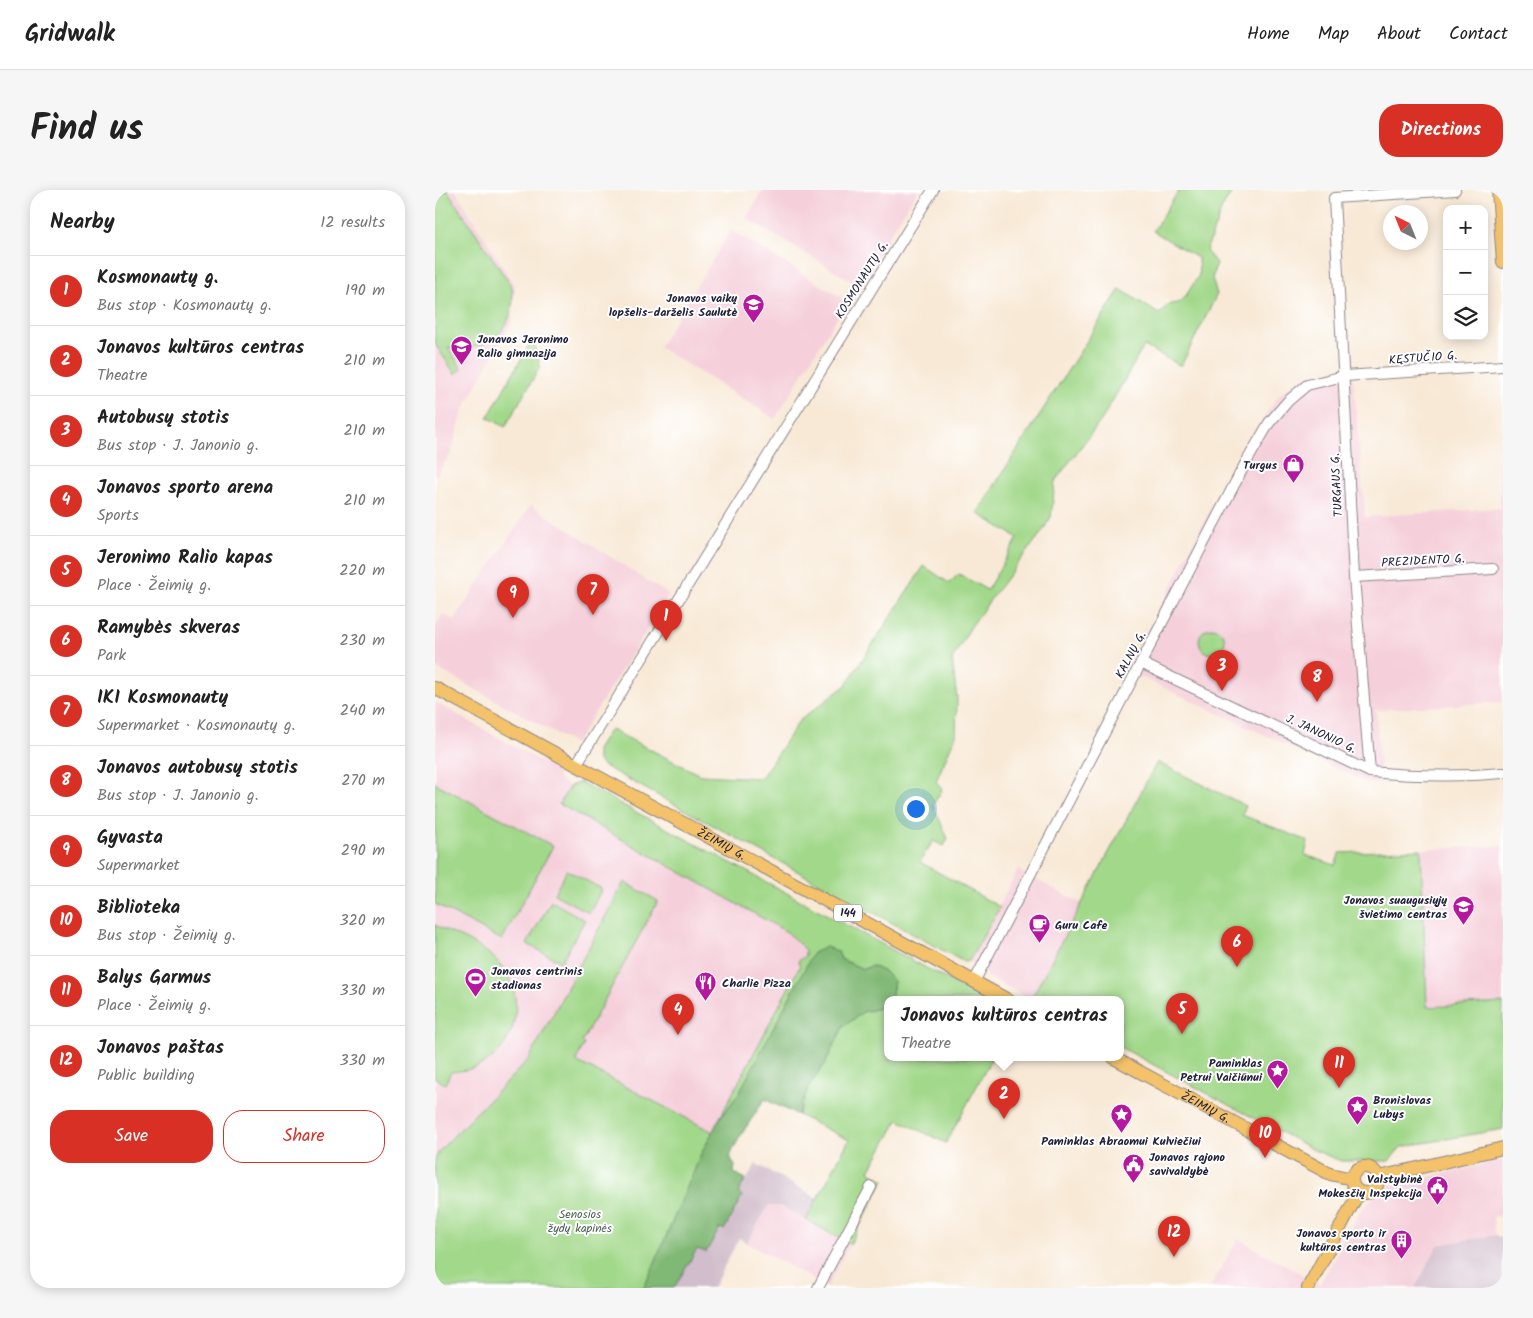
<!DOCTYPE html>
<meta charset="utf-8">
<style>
body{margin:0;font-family:Kalam,sans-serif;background:#f6f6f6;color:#222}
.controls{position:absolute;right:15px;top:15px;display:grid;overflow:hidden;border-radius:10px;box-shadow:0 2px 12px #0003}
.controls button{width:45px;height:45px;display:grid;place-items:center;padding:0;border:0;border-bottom:1px solid #e0e0e0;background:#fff;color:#222;font:25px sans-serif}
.compass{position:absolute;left:948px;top:15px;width:45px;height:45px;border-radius:50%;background:#fff;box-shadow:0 2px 12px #0003;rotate:317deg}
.you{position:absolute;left:480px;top:618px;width:18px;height:18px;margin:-12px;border:4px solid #fff;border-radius:50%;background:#1a73e8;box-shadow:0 0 0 8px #1a73e833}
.badge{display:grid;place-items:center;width:32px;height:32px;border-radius:50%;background:#d93025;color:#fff;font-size:16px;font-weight:700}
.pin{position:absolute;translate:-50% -41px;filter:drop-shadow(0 1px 2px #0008)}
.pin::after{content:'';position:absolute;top:26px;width:18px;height:15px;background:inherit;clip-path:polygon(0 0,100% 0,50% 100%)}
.popup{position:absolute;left:449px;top:806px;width:240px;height:65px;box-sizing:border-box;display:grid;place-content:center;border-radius:10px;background:#fff;filter:drop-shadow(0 1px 4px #0005);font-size:16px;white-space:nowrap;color:#767676}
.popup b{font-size:19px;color:#222}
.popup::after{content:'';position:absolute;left:50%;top:100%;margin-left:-10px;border:10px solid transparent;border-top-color:#fff}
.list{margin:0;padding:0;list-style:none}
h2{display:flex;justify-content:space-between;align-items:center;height:65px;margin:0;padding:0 20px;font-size:21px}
h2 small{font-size:16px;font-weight:400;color:#767676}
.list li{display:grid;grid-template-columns:32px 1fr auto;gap:15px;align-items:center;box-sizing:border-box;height:70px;padding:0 20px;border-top:1px solid #e0e0e0}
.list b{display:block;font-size:19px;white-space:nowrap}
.list p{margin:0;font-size:16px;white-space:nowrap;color:#767676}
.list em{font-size:16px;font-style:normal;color:#767676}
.actions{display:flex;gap:10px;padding:15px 20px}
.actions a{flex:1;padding:11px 0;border:1px solid #d93025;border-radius:20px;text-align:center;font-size:18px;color:#d93025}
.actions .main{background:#d93025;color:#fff}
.icon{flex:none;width:28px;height:28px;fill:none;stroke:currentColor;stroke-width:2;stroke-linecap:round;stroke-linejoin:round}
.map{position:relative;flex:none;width:1068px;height:1098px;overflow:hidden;border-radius:20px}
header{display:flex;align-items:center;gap:30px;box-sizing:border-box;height:70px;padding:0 25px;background:#fff;border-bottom:1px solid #e0e0e0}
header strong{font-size:24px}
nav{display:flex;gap:28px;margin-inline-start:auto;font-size:18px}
.intro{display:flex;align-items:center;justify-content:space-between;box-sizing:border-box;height:120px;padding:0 30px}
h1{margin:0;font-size:35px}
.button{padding:12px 22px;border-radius:20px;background:#d93025;color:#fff;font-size:18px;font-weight:700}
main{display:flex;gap:30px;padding:0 30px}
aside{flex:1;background:#fff;border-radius:20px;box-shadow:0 2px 12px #0003}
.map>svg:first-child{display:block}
.built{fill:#f5cfda}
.industrial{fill:#d1bdcb}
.green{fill:#a1d889;stroke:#627d62}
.forest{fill:#80b875;stroke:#516d58}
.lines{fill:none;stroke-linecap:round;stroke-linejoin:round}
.minor-casing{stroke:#8d8688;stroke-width:12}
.major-casing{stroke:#8d8688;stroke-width:14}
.minor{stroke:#fff;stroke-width:10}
.major{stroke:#f3c26a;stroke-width:12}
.labels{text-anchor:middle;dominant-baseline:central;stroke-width:4;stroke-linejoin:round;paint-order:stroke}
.shield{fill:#fff;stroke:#646476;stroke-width:1}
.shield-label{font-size:11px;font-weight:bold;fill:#22223b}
.street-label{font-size:12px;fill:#22223b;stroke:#fff}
.poi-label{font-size:12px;font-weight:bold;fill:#22223b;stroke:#fff;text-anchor:end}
.park-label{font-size:12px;fill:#4e6256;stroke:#fff}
</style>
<header>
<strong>Gridwalk</strong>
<nav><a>Home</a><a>Map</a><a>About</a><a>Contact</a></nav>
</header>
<div class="intro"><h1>Find us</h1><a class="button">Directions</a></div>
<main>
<aside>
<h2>Nearby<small>12 results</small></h2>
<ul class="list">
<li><span class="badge">1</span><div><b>Kosmonautų g.</b><p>Bus stop · Kosmonautų g.</p></div><em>190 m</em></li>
<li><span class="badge">2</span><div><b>Jonavos kultūros centras</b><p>Theatre</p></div><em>210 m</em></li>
<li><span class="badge">3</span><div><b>Autobusų stotis</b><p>Bus stop · J. Janonio g.</p></div><em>210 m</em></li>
<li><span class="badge">4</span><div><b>Jonavos sporto arena</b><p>Sports</p></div><em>210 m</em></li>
<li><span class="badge">5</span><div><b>Jeronimo Ralio kapas</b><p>Place · Žeimių g.</p></div><em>220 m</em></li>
<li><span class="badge">6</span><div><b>Ramybės skveras</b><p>Park</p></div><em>230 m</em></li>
<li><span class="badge">7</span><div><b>IKI Kosmonautų</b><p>Supermarket · Kosmonautų g.</p></div><em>240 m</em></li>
<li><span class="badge">8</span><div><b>Jonavos autobusų stotis</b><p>Bus stop · J. Janonio g.</p></div><em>270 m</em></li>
<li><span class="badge">9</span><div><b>Gyvasta</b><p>Supermarket</p></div><em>290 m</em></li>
<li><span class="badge">10</span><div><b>Biblioteka</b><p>Bus stop · Žeimių g.</p></div><em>320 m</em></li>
<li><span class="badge">11</span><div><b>Balys Garmus</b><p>Place · Žeimių g.</p></div><em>330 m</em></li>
<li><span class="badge">12</span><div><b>Jonavos paštas</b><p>Public building</p></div><em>330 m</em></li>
</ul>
<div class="actions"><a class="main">Save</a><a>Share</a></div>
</aside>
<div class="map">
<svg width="1068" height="1098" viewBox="0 0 1068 1098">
<rect width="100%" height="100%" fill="#fff"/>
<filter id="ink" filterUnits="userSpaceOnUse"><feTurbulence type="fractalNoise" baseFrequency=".02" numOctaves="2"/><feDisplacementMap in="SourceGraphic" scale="10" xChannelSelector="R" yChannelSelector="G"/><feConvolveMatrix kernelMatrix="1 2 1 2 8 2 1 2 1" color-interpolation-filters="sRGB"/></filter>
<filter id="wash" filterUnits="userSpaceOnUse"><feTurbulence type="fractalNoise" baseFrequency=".0096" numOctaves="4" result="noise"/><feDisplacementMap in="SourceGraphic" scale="20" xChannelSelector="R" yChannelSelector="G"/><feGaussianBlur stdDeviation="1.12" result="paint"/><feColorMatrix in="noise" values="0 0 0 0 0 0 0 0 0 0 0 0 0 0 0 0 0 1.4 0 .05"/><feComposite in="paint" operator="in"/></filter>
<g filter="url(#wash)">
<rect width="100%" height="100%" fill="#f8e9d6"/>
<g class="built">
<polygon points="0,0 20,0 80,96 77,131 29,219 16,263 0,288"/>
<polygon points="328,0 483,0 423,95 311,28"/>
<polygon points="296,40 412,111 340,229 224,157"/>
<polygon points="917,175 930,327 1066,318 1064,272 1068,271 1068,512 941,520 946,593 933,593 693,481 801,269 844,205 865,189"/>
<polygon points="96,315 234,405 140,554 0,477 0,437 8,424 19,430"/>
<polygon points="0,512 121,580 124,590 135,596 124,615 352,742 370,760 370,766 364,774 365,776 278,942 141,871 149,854 147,852 189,692 94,869 5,960 0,969"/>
<polygon points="1068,656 1068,813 992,817 986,659"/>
<polygon points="583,680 647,714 596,809 553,787 551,781 534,771"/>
<polygon points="1068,970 1068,1025 1058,1027 1060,1045 1003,1055 980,1098 775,1098 803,1049 885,1094 927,1019 945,1000 958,995"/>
<polygon points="333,1016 345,1016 415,1054 392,1097 312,1053"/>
</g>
<g class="industrial">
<polygon points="321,974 383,1008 371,1030 345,1016 333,1016 312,1053 304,1048 278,1098 239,1098 252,1072 262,1059 271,1062 285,1038 288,1040 306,1006 303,1004"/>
<polygon points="1060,1045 1068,1049 1068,1098 980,1098 1003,1055"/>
</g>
<g class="green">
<path d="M 0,0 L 12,0 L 77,97 C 82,140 54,163 13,157 L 27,179 L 20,184 L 0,154 Z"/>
<polygon points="744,0 798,0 787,18 771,61 781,73 777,89 782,104 746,176 709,156 667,229 620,291 616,327 607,342 558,406 535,438 517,470 522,509 521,545 501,591 507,600 498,615 513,649 509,656 498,651 485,672 565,717 534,771 529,772 167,575 162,569 162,560 175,539 265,585 326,588 364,531 410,496 489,376 514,393 524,384 552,400 583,348 542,323 685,99 724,124 734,114 744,113 750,107 764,85 763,68 718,41"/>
<polygon points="98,148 105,177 70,237 53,227"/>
<circle cx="777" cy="451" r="13"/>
<polygon points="722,572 811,616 807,625 873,651 870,665 900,675 905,663 986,659 992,817 1068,813 1068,939 966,957 954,971 906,971 881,961 685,857 685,810 596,809"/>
<polygon points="145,592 551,810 456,810 459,791 437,776 428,779 406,769 283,931 365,776 363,771 370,766 370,760 352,742 124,614 135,596"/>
<polygon points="0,593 118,656 67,750 0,714"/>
<polygon points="132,680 167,699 154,723 119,704"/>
<polygon points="189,692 223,711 147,852 149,854 141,871 278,942 209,1098 0,1098 0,969 5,960 94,869"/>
<polygon points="116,711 150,730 126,772 92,754"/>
<path d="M 0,735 C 21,746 50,756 65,774 C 92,806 83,856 46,875 C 36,880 26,881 16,882 L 10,894 L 0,888 Z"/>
<polygon points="453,816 453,868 557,868 511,953 463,930 434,981 449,990 415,1054 371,1030 414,950 363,925 373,898 390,874 408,837 428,822"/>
</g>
<path class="forest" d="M 391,757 L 403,761 L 406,769 L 428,779 L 437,776 L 450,782 L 459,791 L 456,810 L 453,810 L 453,816 L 428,822 L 408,837 L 390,874 L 373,898 L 363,925 L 329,909 C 318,929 303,946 295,967 L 300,975 L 299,983 L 311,989 L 303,1003 L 307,1006 L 289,1040 L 285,1038 L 271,1062 L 262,1059 L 239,1098 L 209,1098 L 267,962 L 283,931 L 304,903 L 378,763 Z"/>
</g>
<g filter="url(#ink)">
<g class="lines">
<defs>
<g id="minor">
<polyline points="919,387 1058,379"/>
<path d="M 706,473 L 935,582 C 979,586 1024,587 1068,583"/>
<polyline points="141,575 498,0"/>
<polyline points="935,582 919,387 899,8 1020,0"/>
<polyline points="539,792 809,276 834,233 853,211 872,195 909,186 1068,176"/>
<polyline points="383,1098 436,997"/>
</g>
<g id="major">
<polyline points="1063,0 1068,72"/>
<path id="s1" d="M 0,498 L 573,810"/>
<path id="s2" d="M 679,868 L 895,984 L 917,989"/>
<circle cx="930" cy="990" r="13"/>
<polyline points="944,987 1068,958"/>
<polyline points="873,1098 924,1002"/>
</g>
</defs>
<use href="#minor" class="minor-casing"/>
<use href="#major" class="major-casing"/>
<use href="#minor" class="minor"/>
<use href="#major" class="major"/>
</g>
</g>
<defs>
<symbol id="school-pin" viewBox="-11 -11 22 30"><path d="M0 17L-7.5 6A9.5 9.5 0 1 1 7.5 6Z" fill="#b5179e" stroke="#fff"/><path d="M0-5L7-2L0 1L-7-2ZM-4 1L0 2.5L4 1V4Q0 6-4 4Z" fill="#fff"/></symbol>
<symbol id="shop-pin" viewBox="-11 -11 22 30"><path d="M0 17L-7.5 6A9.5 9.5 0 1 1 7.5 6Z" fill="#b5179e" stroke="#fff"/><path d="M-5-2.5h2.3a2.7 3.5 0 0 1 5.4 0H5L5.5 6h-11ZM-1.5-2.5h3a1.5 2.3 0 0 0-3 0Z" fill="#fff"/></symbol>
<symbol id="cafe-pin" viewBox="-11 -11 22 30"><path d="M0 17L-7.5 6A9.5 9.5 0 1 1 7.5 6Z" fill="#b5179e" stroke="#fff"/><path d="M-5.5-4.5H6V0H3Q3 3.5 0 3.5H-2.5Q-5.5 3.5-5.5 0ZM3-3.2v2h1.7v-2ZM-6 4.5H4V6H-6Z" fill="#fff"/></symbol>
<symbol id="stadium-pin" viewBox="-11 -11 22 30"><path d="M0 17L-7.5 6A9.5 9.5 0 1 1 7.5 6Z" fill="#b5179e" stroke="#fff"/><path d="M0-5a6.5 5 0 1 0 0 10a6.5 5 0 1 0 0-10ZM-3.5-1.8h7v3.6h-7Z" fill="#fff"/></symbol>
<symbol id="restaurant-pin" viewBox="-11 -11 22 30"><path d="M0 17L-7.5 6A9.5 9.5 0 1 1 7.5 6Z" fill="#b5179e" stroke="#fff"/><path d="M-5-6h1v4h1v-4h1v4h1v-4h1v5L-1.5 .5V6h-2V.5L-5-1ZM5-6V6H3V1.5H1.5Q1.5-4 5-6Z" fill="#fff"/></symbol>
<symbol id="sight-pin" viewBox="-11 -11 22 30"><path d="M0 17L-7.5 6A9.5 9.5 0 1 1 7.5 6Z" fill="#b5179e" stroke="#fff"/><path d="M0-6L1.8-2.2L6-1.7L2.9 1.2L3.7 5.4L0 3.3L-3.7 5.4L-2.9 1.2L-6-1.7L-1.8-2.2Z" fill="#fff"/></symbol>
<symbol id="civic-pin" viewBox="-11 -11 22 30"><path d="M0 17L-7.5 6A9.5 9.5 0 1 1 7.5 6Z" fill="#b5179e" stroke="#fff"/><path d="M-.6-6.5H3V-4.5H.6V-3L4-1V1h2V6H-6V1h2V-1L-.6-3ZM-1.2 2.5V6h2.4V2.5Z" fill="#fff"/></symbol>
<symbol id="building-pin" viewBox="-11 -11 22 30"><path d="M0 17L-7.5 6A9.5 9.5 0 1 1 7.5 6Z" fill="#b5179e" stroke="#fff"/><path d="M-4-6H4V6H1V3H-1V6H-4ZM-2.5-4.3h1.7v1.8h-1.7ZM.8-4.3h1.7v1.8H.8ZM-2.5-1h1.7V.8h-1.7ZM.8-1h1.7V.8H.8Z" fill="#fff"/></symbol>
</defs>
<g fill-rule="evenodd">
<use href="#school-pin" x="306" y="102" width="25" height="34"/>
<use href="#school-pin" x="14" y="144" width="25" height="34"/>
<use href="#shop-pin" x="846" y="262" width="25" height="34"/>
<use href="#school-pin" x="1016" y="704" width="25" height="34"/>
<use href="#cafe-pin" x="592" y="722" width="25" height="34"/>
<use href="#stadium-pin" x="28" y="776" width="25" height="34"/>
<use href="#restaurant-pin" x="258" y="780" width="25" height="34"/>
<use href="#sight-pin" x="830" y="868" width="25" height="34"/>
<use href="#sight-pin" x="910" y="904" width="25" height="34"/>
<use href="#sight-pin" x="674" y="912" width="25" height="34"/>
<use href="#civic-pin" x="686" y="962" width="25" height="34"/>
<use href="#civic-pin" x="990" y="984" width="25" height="34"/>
<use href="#building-pin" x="954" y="1038" width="25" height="34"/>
</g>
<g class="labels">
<rect class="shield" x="399" y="714.5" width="28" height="17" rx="4"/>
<g class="shield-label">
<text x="413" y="723">144</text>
</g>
<g class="street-label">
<text transform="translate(427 90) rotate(-58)">KOSMONAUTŲ G.</text>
<text transform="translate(988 168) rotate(-4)">KĘSTUČIO G.</text>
<text transform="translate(902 295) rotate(-93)">TURGAUS G.</text>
<text transform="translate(988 371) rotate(-3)">PREZIDENTO G.</text>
<text transform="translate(696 465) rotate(-62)">KALNŲ G.</text>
<text transform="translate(886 544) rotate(25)">J. JANONIO G.</text>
<text stroke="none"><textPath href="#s1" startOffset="326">ŽEIMIŲ G.</textPath></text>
<text stroke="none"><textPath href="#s2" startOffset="104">ŽEIMIŲ G.</textPath></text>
</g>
<g class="poi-label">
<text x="302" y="108">Jonavos vaikų<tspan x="302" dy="14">lopšelis-darželis Saulutė</tspan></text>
<text x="42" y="149" text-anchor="start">Jonavos Jeronimo<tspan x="42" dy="14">Ralio gimnazija</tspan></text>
<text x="842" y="275">Turgus</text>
<text x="1012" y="710">Jonavos suaugusiųjų<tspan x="1012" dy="14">švietimo centras</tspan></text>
<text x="620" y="735" text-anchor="start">Guru Cafe</text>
<text x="56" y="781" text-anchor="start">Jonavos centrinis<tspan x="56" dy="14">stadionas</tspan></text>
<text x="287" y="793" text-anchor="start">Charlie Pizza</text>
<text x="827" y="873">Paminklas<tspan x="827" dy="14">Petrui Vaičiūnui</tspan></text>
<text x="938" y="910" text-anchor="start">Bronislovas<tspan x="938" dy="14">Lubys</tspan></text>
<text x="686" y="951" text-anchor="middle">Paminklas Abraomui Kulviečiui</text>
<text x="714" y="967" text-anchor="start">Jonavos rajono<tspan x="714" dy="14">savivaldybė</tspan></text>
<text x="987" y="989">Valstybinė<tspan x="987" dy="14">Mokesčių Inspekcija</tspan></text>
<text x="951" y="1043">Jonavos sporto ir<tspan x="951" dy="14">kultūros centras</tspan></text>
</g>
<g class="park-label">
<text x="145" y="1024">Senosios<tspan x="145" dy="14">žydų kapinės</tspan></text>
</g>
</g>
</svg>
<div class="controls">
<button>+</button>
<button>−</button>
<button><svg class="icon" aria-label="layers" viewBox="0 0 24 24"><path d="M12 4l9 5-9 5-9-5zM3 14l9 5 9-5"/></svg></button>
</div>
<svg class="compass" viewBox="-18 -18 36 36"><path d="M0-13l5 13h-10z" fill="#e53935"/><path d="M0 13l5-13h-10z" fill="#767676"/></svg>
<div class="you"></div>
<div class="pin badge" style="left:231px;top:451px">1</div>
<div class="pin badge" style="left:569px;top:929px">2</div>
<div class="popup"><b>Jonavos kultūros centras</b>Theatre</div>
<div class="pin badge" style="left:787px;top:501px">3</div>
<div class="pin badge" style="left:243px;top:845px">4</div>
<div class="pin badge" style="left:747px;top:844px">5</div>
<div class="pin badge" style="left:802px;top:777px">6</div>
<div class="pin badge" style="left:158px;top:425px">7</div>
<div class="pin badge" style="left:882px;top:512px">8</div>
<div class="pin badge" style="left:78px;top:428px">9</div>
<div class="pin badge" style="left:830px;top:968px">10</div>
<div class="pin badge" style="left:904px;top:898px">11</div>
<div class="pin badge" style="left:739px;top:1067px">12</div>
</div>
</main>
